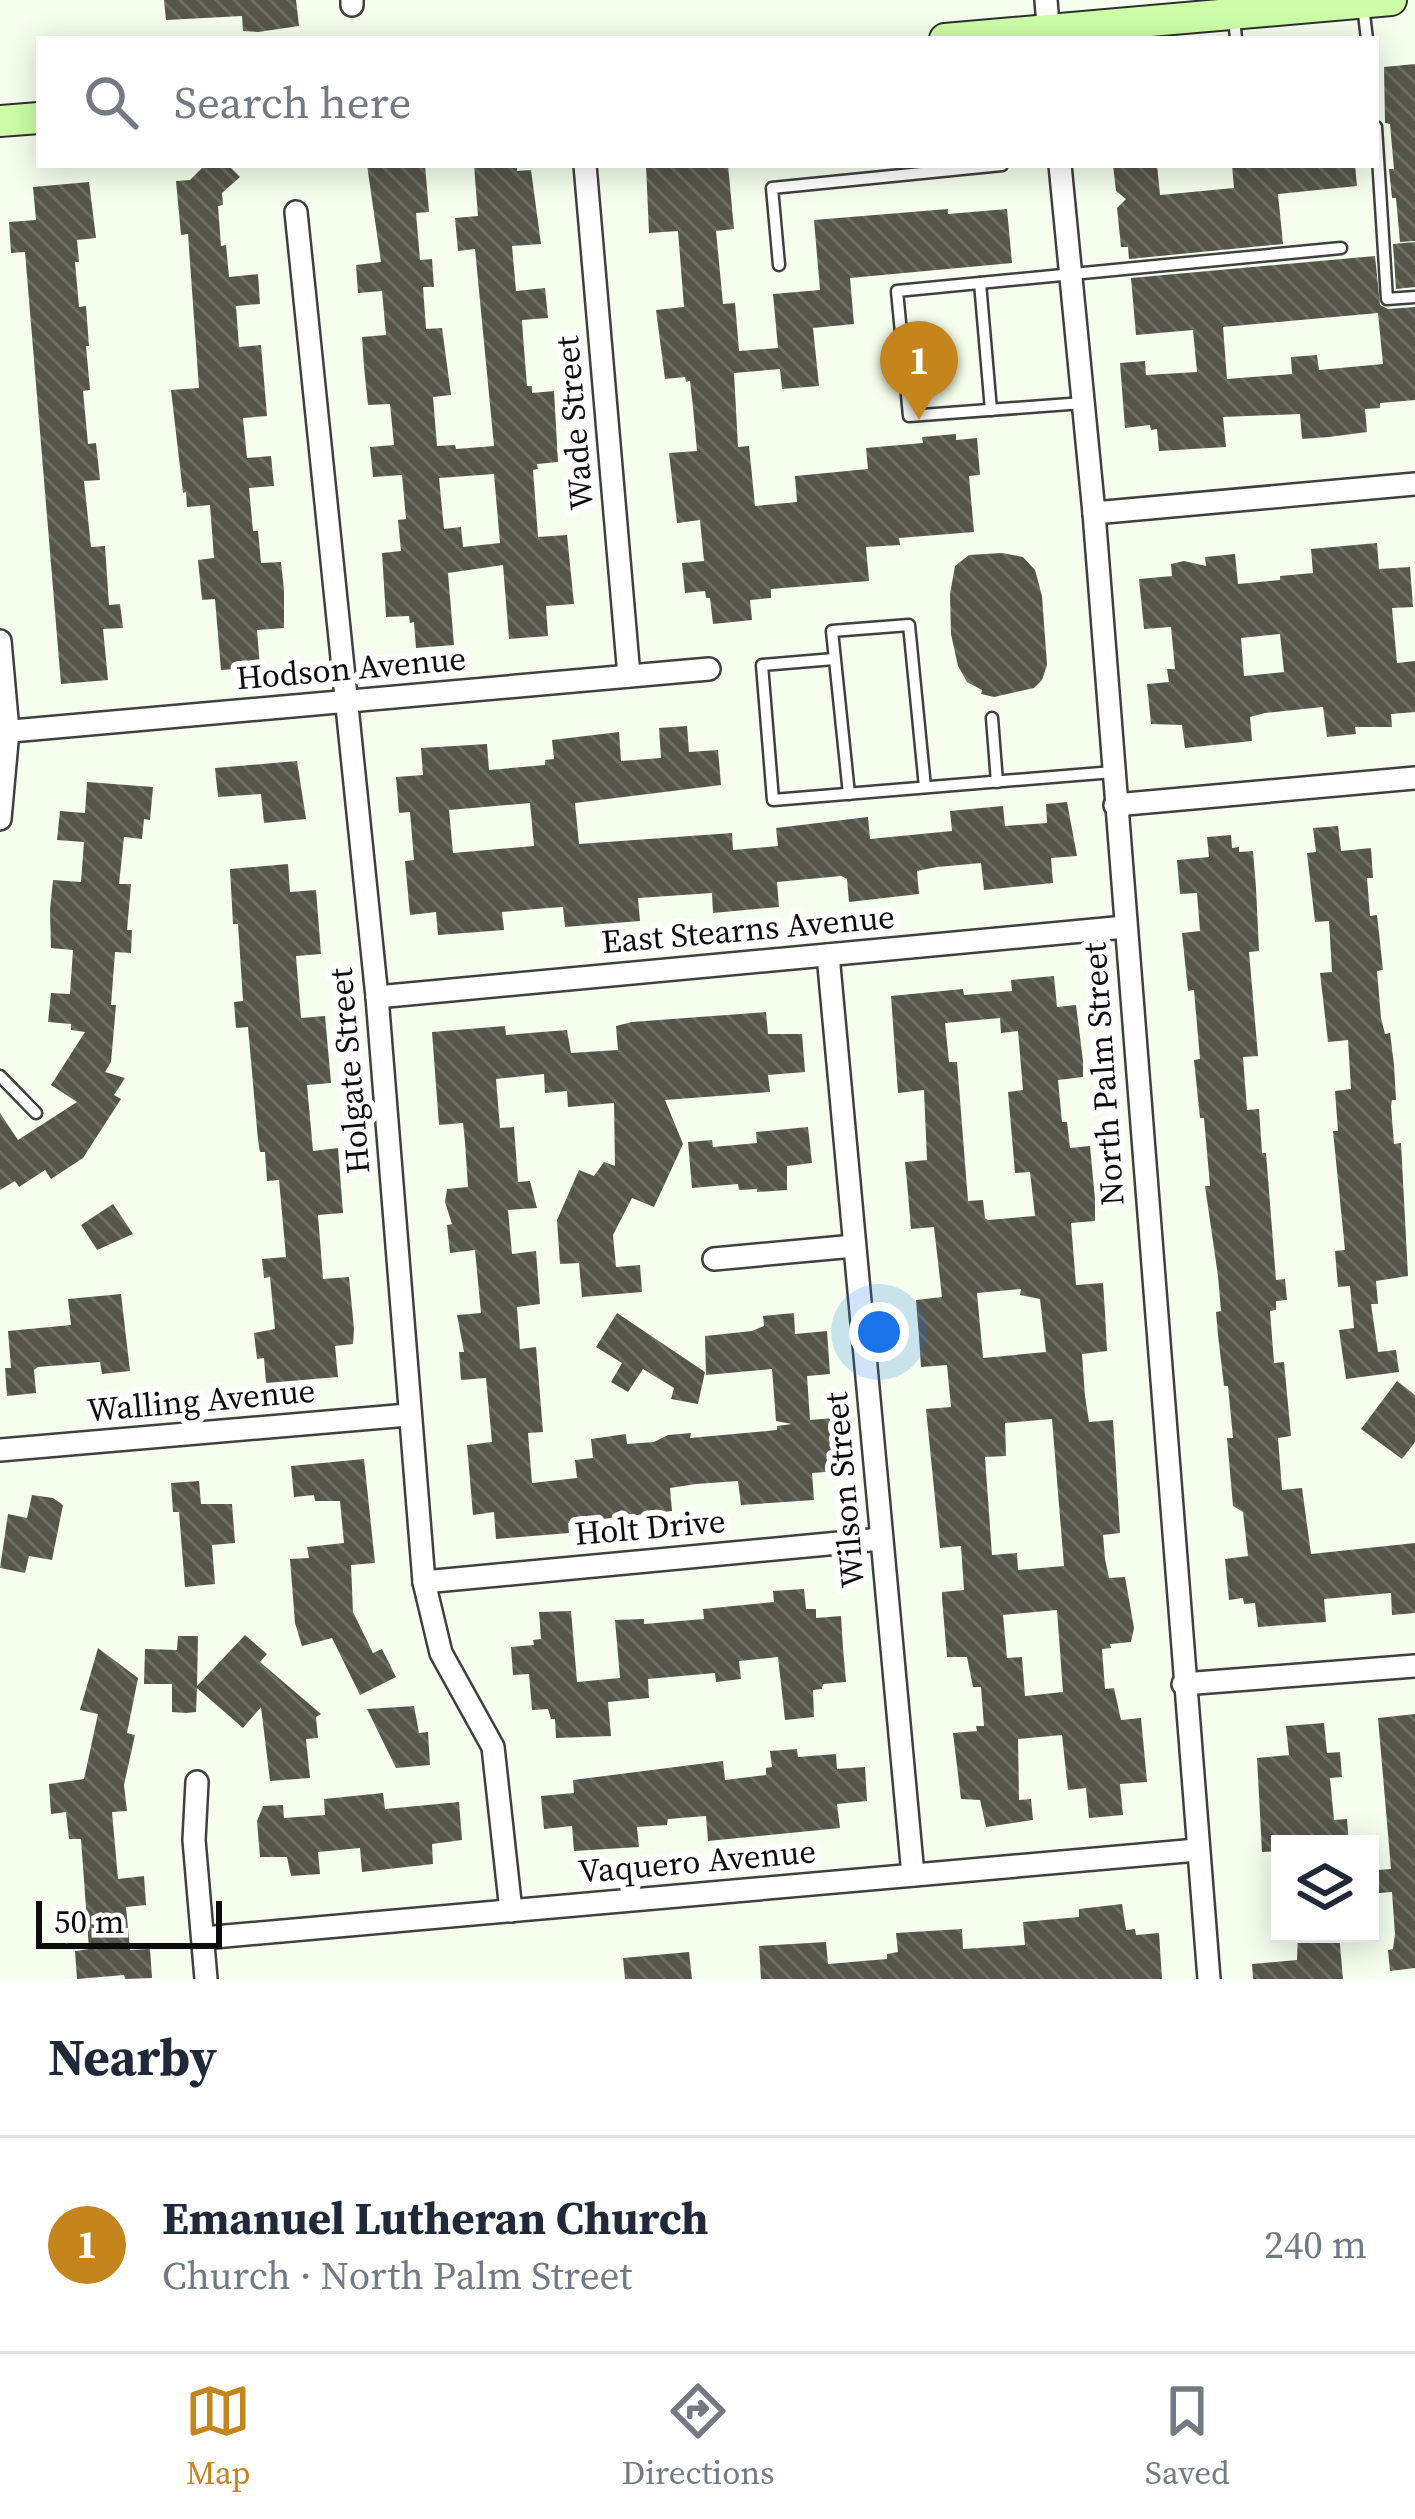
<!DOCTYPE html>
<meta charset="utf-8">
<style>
body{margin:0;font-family:"Source Serif 4",serif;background:#f2f2f3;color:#1f2937}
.controls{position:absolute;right:36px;bottom:36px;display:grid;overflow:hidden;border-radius:0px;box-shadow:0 6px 30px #0003}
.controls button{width:108px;height:108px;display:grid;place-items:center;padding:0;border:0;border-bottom:3px solid #e0e1e3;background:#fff;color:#1f2937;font:60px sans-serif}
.scale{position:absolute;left:36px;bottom:30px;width:186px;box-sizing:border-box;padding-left:12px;border:6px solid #0d0d0d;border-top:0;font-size:33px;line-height:42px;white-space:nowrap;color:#0d0d0d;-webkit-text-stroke:9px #fff;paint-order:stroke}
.you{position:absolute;left:879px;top:1332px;width:42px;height:42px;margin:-30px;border:9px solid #fff;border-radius:50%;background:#1a73e8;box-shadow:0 0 0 18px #1a73e833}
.badge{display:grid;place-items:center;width:78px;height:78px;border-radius:50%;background:#c4851d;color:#fff;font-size:39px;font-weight:700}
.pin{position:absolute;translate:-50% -99px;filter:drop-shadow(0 3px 6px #0008)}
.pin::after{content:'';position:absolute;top:63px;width:42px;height:36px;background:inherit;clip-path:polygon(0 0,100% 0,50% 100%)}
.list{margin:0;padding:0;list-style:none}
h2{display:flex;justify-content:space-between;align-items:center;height:156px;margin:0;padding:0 48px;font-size:51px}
h2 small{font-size:39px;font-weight:400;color:#747a83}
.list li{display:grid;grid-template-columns:78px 1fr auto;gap:36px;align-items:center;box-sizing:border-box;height:216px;padding:0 48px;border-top:3px solid #e0e1e3}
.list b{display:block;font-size:45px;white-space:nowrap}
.list p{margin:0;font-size:39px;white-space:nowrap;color:#747a83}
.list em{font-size:39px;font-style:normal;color:#747a83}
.icon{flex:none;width:66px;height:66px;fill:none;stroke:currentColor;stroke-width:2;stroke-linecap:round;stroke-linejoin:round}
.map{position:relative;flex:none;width:1415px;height:1979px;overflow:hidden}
.search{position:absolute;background:#fff;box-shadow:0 6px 30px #0003;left:36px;right:36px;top:36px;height:132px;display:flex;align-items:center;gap:30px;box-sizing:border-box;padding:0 42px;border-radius:0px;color:#747a83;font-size:45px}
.sheet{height:372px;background:#fff}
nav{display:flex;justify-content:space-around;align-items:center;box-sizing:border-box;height:168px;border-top:3px solid #e0e1e3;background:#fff;font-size:33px;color:#747a83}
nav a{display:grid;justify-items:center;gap:6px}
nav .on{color:#c4851d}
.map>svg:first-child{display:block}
.building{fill:url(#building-back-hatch);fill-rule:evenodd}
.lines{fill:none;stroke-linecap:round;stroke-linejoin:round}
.service-casing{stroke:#404040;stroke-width:15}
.minor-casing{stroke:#404040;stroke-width:26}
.secondary-casing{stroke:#2f2f2f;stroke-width:34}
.service{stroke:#fff;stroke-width:10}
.minor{stroke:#fff;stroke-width:21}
.secondary{stroke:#ceffa8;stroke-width:30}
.labels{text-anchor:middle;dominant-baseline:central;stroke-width:12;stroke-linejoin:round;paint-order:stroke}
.street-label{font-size:33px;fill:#0d0d0d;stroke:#fff}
</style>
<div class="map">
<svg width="1415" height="1979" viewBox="0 0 1415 1979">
<defs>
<pattern id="building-back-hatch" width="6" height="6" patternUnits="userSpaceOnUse" patternTransform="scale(3)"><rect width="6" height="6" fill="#555649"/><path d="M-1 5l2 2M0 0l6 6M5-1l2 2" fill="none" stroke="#6d6e64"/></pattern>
</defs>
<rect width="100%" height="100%" fill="#f6ffed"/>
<g class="building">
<polygon points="164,0 296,0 299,26 258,32 243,31 242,16 166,20"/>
<polygon points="1415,64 1415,241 1400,242 1396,198 1392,198 1389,169 1394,169 1390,124 1385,123 1384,67"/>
<polygon points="205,165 228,165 240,177 222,193 223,205 218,206 221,246 226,245 229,277 258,274 260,304 236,306 239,347 261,345 267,416 243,418 247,458 271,456 274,486 249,488 253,531 258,531 261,563 281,562 284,590 284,628 257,630 260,667 221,670 215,599 202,600 198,560 214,558 210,505 187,507 186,492 183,493 171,390 199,388 188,234 181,235 176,181 190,180"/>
<path d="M 367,165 L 425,165 L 429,212 L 416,213 L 420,260 L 432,259 L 434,287 L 423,287 L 426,329 L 442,328 L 451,395 L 433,397 L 437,446 L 455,445 L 456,449 L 494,446 L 475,249 L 458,251 L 455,218 L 478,216 L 474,165 L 517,165 L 517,171 L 531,170 L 541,244 L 512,246 L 516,291 L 545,288 L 548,318 L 522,320 L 523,336 L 527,386 L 532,386 L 532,393 L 554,391 L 558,462 L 537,464 L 538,469 L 533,470 L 538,537 L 567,535 L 574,604 L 546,606 L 548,636 L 509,639 L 503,565 L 448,573 L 454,645 L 416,648 L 414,622 L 410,623 L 409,616 L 386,617 L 382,553 L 401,551 L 398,520 L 406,519 L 402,475 L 373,477 L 370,447 L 394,445 L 390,404 L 368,405 L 364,367 L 362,337 L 386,335 L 382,291 L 358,293 L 356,265 L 381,262 ZM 494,474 L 500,543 L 463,547 L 461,527 L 444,529 L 439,478 Z"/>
<polygon points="646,165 728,165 734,229 716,231 723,304 735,303 739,351 778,348 773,294 820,290 814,220 948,209 948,214 1007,209 1012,263 850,278 854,324 813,328 819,386 782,389 780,369 734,373 738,447 749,446 755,506 797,502 795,476 868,469 866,448 923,443 922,437 956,434 956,440 977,438 980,475 969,476 974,532 899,538 900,545 866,547 869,581 771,589 771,598 750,600 752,620 713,624 710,598 706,598 705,591 685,593 682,563 704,561 700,520 677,523 669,453 697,451 693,407 690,381 686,382 685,377 665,379 656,310 684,307 678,231 649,233"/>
<polygon points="1113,165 1157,165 1160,195 1234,188 1232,165 1355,165 1357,186 1278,194 1283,244 1129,259 1128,247 1121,247 1117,208 1126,199 1116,191"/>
<polygon points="89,182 96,238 77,240 79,262 75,262 79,307 86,306 89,346 86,346 90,390 83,391 88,444 96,443 100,480 84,481 91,547 105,546 109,605 120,604 123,628 103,629 108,680 61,684 25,252 11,253 9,222 36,220 33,187"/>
<polygon points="1415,242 1415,287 1396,289 1393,244"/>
<path d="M 1375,256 L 1380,305 L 1388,309 L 1415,307 L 1415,400 L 1380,403 L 1380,408 L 1365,409 L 1367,432 L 1329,437 L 1302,439 L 1300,414 L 1223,417 L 1226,447 L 1159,451 L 1157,429 L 1151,430 L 1150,425 L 1125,428 L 1120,363 L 1145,361 L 1146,375 L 1197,372 L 1193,330 L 1136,335 L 1131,278 ZM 1378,313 L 1383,364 L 1319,370 L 1317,355 L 1291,357 L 1292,374 L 1227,379 L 1223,327 Z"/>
<path d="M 1377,543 L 1379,569 L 1410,567 L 1413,607 L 1392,608 L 1397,663 L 1415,661 L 1415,712 L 1391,714 L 1392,727 L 1355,727 L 1356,734 L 1327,737 L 1323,707 L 1265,713 L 1250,717 L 1252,741 L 1185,748 L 1182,725 L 1151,724 L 1147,684 L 1169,682 L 1167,669 L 1175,669 L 1171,627 L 1144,629 L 1139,579 L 1172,576 L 1171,564 L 1184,561 L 1206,566 L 1205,557 L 1235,554 L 1238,584 L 1280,580 L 1280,576 L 1313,573 L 1311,549 ZM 1280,634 L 1284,672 L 1244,676 L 1241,638 Z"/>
<polygon points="1002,553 1023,557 1035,570 1042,596 1047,665 1042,680 1034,688 994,697 981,694 982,690 967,682 958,666 951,634 950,594 955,566 969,555"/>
<path d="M 687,726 L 689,752 L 718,750 L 721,785 L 575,803 L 579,844 L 732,833 L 733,850 L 778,846 L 776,828 L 868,817 L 870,839 L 952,831 L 950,811 L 1003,806 L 1005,826 L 1047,823 L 1046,804 L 1067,802 L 1077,856 L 1051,858 L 1053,883 L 984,890 L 981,863 L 937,867 L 917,871 L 919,894 L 849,902 L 847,879 L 841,876 L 777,882 L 779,907 L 713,913 L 712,893 L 638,898 L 640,921 L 565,927 L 563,907 L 548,908 L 502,912 L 504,930 L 438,935 L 436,912 L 410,915 L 405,861 L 414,860 L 410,812 L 399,813 L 396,777 L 423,775 L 421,748 L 487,744 L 489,770 L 545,765 L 545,760 L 554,759 L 552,740 L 619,732 L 621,761 L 661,758 L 659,728 ZM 530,803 L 534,846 L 453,853 L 449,810 Z"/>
<polygon points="297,761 306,819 264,823 261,794 218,797 215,768"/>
<polygon points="87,782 153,787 150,820 144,819 142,839 124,837 119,884 131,884 127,930 132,930 131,953 115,952 111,1005 116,1005 111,1062 105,1072 125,1078 114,1095 121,1099 83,1158 51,1179 45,1170 19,1187 15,1181 0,1190 0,1113 18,1140 77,1102 51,1085 85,1032 71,1030 71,1024 48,1022 51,993 70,994 73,950 51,948 50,910 53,880 81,882 84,842 57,840 60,811 85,813"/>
<polygon points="1338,826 1341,851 1371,848 1373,878 1367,878 1370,916 1377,915 1383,970 1377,971 1381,1018 1385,1034 1390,1033 1394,1065 1396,1100 1392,1100 1391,1106 1394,1144 1401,1143 1408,1276 1376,1281 1378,1304 1371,1304 1378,1352 1396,1350 1399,1372 1346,1379 1339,1330 1354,1328 1350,1286 1338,1287 1335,1251 1345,1250 1333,1131 1338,1131 1335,1091 1351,1089 1348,1040 1328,1042 1320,973 1332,972 1329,921 1315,922 1307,853 1316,852 1313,828"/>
<polygon points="1231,835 1232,848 1239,847 1239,852 1253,851 1256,888 1259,951 1249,952 1258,1056 1243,1057 1247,1110 1259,1109 1262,1153 1266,1153 1276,1280 1285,1279 1287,1300 1276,1301 1276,1310 1270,1311 1274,1363 1284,1362 1291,1436 1278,1438 1282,1490 1302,1488 1311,1554 1415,1543 1415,1613 1392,1615 1391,1593 1324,1599 1326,1622 1258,1627 1255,1603 1244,1604 1243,1598 1229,1600 1225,1559 1248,1556 1243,1512 1233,1506 1227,1438 1233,1438 1228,1386 1224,1386 1218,1335 1216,1312 1221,1311 1218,1276 1205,1186 1210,1186 1204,1118 1200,1118 1194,1060 1200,1059 1194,990 1188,991 1182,933 1200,931 1197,893 1180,894 1177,860 1209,857 1207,837"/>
<polygon points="288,864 290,892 316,890 321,954 296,956 301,1018 325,1016 331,1083 307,1085 313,1151 338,1148 343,1213 318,1215 320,1241 323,1279 349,1277 354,1329 353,1344 335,1346 338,1377 266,1383 264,1358 257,1359 254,1333 275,1329 270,1277 264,1278 262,1259 286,1257 279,1180 267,1181 265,1152 260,1152 258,1140 248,1027 236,1028 234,1002 243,1001 238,924 233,924 230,869"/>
<path d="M 1054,976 L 1057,1007 L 1076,1005 L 1083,1061 L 1083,1077 L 1058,1080 L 1062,1122 L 1067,1122 L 1070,1148 L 1090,1146 L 1095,1199 L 1095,1221 L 1071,1223 L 1076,1285 L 1103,1283 L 1105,1313 L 1107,1351 L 1082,1354 L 1085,1396 L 1089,1422 L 1113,1420 L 1120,1533 L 1103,1535 L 1105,1559 L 1109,1578 L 1125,1577 L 1134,1628 L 1131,1642 L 1110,1644 L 1111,1648 L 1102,1649 L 1105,1689 L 1114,1688 L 1121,1720 L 1141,1718 L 1147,1782 L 1120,1784 L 1123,1815 L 1089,1818 L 1086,1788 L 1068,1790 L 1062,1735 L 1018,1739 L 1019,1800 L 1031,1799 L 1033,1820 L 986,1827 L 980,1800 L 961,1799 L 953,1733 L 977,1731 L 976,1726 L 984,1726 L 981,1687 L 973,1687 L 967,1657 L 947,1657 L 942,1598 L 942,1592 L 964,1590 L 961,1546 L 940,1548 L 926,1409 L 951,1407 L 947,1365 L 921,1367 L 919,1337 L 916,1300 L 942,1297 L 934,1227 L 911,1229 L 907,1182 L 905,1162 L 927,1160 L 924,1090 L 898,1093 L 891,996 L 963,989 L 964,995 L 1012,991 L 1011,980 ZM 1000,1018 L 1001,1033 L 1018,1031 L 1023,1090 L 1008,1092 L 1015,1173 L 1030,1172 L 1035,1216 L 988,1220 L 985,1218 L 983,1200 L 968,1201 L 957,1062 L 949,1062 L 945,1023 ZM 1021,1289 L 1020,1295 L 1040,1299 L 1046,1352 L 983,1358 L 977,1293 ZM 1052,1419 L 1064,1566 L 1018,1570 L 1017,1553 L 992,1555 L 985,1457 L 1006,1456 L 1005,1423 ZM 1057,1610 L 1063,1692 L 1025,1696 L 1022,1657 L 1007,1658 L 1003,1615 Z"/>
<polygon points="766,1012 768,1034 802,1034 805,1072 768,1075 770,1092 665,1100 683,1144 654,1207 632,1198 613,1235 616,1267 640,1265 642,1292 582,1297 579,1263 560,1264 557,1220 579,1170 594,1176 604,1162 615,1166 614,1103 568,1107 567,1091 545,1093 544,1074 496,1079 500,1128 514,1127 518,1182 530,1181 537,1208 508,1210 512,1254 536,1251 540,1304 517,1307 520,1349 536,1347 543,1432 528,1433 532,1483 577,1478 575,1460 593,1458 591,1439 626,1434 627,1444 654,1442 668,1435 691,1433 690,1438 777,1430 777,1426 792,1424 776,1421 772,1369 706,1375 705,1336 752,1331 764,1326 763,1316 794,1313 795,1334 827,1331 830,1374 807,1376 810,1420 833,1418 838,1471 812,1473 814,1500 741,1505 738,1481 696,1484 670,1488 672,1511 568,1523 569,1533 496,1539 494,1512 473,1515 467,1445 492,1442 486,1378 461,1380 459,1352 464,1352 457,1315 481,1313 475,1250 450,1253 447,1225 452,1224 445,1202 447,1189 468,1187 465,1142 463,1123 439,1125 432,1032 505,1026 506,1035 567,1030 571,1053 618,1050 616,1026 632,1022"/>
<polygon points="808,1127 812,1163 787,1166 787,1190 757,1192 757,1189 739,1190 738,1184 692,1188 688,1142 712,1140 713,1147 757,1143 756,1132"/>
<polygon points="113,1204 133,1234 97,1250 81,1225"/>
<polygon points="121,1294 130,1371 102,1374 100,1362 38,1367 34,1370 36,1393 7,1396 5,1368 11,1368 8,1331 71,1325 68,1299"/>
<polygon points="617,1313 705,1372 698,1404 671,1399 674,1388 643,1369 628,1392 611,1382 622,1363 596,1347"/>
<polygon points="1397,1381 1415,1395 1415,1442 1402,1459 1361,1429"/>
<polygon points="364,1459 375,1563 351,1565 353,1612 373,1653 382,1649 396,1677 360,1695 332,1638 302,1646 295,1623 290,1559 309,1558 307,1547 344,1543 340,1501 315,1501 314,1495 294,1497 291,1466"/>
<polygon points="199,1481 201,1504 232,1504 235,1543 212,1545 215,1584 185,1587 179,1512 173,1512 171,1483"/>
<polygon points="32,1495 53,1498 63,1505 52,1560 29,1556 25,1573 0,1568 8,1514 27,1518"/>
<polygon points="804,1589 806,1609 816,1609 816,1618 841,1616 843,1648 846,1682 823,1684 822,1689 813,1690 814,1717 785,1720 778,1657 739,1661 741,1679 716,1682 715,1673 648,1679 649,1698 608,1702 611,1736 556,1738 555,1719 551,1719 548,1709 532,1710 529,1674 513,1675 511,1647 534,1645 533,1640 541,1639 539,1612 571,1611 577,1682 620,1678 615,1620 644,1619 644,1624 704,1619 703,1609 774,1602 773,1591"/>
<polygon points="245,1635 267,1654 260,1662 321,1714 316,1717 318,1738 306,1739 310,1778 270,1781 261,1707 243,1728 197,1688 196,1712 186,1713 172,1712 172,1684 144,1684 145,1649 177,1650 178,1636 198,1636 197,1686"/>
<polygon points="98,1648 138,1678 127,1733 135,1735 124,1785 127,1811 112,1812 118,1879 144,1876 146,1905 126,1907 130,1950 150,1949 152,1978 125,1979 124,1975 77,1979 75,1951 89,1949 81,1839 69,1839 66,1812 51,1814 49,1784 84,1779 98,1714 80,1710"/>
<polygon points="414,1706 419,1733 428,1732 430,1765 396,1768 367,1709"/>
<polygon points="1415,1714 1415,1968 1390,1971 1388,1950 1393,1949 1395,1934 1392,1892 1379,1893 1377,1870 1391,1869 1378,1718"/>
<polygon points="1324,1723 1327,1753 1340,1752 1342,1777 1330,1778 1334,1820 1347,1819 1349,1844 1280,1844 1280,1851 1262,1852 1257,1758 1289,1755 1286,1726"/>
<polygon points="797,1749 798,1757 836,1754 837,1769 865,1767 867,1801 837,1804 840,1828 708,1841 706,1816 668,1819 667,1825 637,1827 639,1847 574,1851 572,1826 544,1829 541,1796 574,1793 573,1780 723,1761 725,1780 766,1775 766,1768 772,1767 770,1751"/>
<polygon points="383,1793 385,1809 459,1802 462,1840 432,1844 433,1864 362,1872 360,1848 318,1852 320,1874 291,1876 287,1857 260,1857 257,1821 263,1806 283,1805 284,1818 325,1815 324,1799"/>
<polygon points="1122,1904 1126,1930 1135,1929 1136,1935 1159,1933 1162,1979 761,1979 759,1946 826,1942 828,1964 887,1959 887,1954 898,1952 896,1933 962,1929 963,1949 1025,1945 1023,1922 1079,1917 1079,1909"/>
<polygon points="1298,1934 1339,1934 1343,1979 1253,1979 1252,1964 1297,1960"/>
<polygon points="689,1952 692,1979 625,1979 623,1958"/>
</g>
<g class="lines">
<defs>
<g id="service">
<polyline points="1363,6 1367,39"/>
<polyline points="1234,17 1236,39"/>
<polyline points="1376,127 1387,299 1415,297"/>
<polyline points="779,265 772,188 1002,165"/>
<polyline points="980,283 991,410"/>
<polyline points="1083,403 909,416 897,291 1341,248"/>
<polyline points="834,659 762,665 773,800 1113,772"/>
<polyline points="992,718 997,782"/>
<polyline points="849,794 832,631 909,625 925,787"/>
<polyline points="0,1076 36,1113"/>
</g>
<g id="minor">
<polyline points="352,0 352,5"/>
<polyline points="1046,0 1049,39"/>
<polyline points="585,165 629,676"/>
<polyline points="1060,165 1094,513 1209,1979"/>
<polyline points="296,212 377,997 424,1582 441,1653 493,1747 511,1911"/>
<polyline points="1094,513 1415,484"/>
<polyline points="0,641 8,731 0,819"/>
<polyline points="0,732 709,669"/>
<polyline points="1115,805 1415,778"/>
<polyline points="828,955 913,1875"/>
<polyline points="377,997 1125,927"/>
<polyline points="714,1259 854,1246"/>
<polyline points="0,1450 408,1415"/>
<polyline points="424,1582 881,1539"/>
<polyline points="1183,1684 1415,1666"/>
<polyline points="197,1782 194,1840 206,1979"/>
<polyline points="203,1938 1197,1850"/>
</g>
<g id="secondary">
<polyline points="945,39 1391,0"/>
<polyline points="0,121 39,118"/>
</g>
</defs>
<use href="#service" class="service-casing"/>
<use href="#minor" class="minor-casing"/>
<use href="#secondary" class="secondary-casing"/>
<use href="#service" class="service"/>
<use href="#minor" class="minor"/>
<use href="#secondary" class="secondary"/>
</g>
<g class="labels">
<g class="street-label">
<text transform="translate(574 423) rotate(-95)">Wade Street</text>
<text transform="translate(351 668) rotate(-5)">Hodson Avenue</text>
<text transform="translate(748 929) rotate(-5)">East Stearns Avenue</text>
<text transform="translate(349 1071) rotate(-95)">Holgate Street</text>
<text transform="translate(1103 1074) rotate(-94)">North Palm Street</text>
<text transform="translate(201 1400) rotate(-5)">Walling Avenue</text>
<text transform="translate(844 1490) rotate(-95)">Wilson Street</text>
<text transform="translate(650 1527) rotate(-5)">Holt Drive</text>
<text transform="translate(697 1861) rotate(-5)">Vaquero Avenue</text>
</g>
</g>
</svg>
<div class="controls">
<button><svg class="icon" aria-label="layers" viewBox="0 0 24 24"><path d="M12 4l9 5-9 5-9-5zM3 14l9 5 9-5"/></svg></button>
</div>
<div class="scale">50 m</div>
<div class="you"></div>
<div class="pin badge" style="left:919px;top:420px">1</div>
<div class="search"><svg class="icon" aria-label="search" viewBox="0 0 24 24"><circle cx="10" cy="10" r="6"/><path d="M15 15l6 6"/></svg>Search here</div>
</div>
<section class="sheet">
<h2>Nearby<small></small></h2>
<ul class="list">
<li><span class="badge">1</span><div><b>Emanuel Lutheran Church</b><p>Church · North Palm Street</p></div><em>240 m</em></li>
</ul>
</section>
<nav>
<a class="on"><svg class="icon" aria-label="map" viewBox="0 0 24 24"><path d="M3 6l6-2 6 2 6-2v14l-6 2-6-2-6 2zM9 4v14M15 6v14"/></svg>Map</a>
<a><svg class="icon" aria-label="directions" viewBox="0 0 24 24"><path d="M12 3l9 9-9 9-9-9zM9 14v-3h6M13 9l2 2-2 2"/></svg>Directions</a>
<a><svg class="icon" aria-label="saved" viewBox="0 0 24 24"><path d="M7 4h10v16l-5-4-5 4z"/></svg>Saved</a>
</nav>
